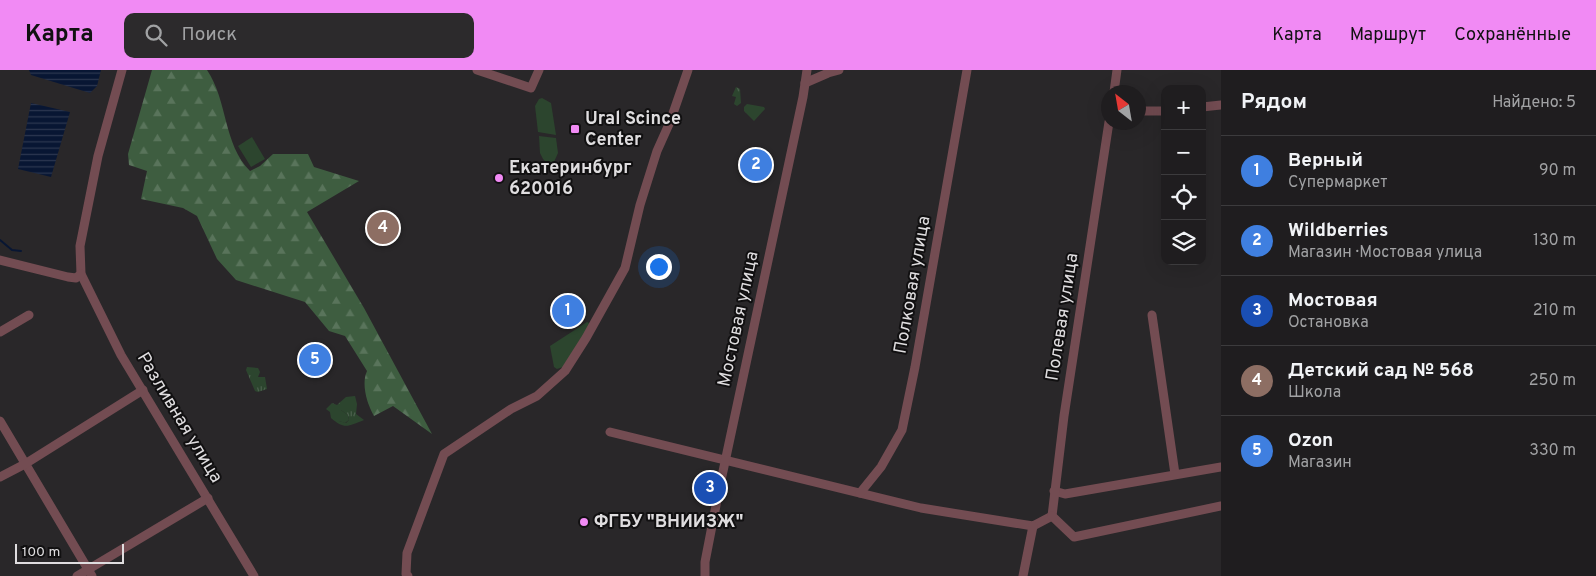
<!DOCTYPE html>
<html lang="ru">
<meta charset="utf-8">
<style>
body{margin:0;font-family:Overpass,sans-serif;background:#2c2a2c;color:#f1f3f6}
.controls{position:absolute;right:15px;top:15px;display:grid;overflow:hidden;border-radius:10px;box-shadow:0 5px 20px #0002}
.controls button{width:45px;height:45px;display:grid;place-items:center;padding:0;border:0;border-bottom:1px solid #3c3b3d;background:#1f1d1f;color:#f1f3f6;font:25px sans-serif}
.compass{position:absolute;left:1101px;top:15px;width:45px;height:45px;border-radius:50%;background:#1f1d1f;box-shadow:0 5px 20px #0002;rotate:329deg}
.scale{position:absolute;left:15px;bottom:12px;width:109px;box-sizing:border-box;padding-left:5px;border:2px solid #dfdddf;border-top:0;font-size:14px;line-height:18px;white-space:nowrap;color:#dfdddf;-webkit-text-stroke:4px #111011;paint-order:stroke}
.you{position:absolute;left:658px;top:196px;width:18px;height:18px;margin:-12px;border:4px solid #fff;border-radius:50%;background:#1a73e8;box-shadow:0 0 0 8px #1a73e833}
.badge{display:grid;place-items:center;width:32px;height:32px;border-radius:50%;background:#f18af4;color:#fff;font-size:16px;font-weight:700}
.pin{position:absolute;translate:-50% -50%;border:2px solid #fff;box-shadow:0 1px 5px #0006}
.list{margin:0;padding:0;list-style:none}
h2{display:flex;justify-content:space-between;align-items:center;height:65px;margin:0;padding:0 20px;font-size:21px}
h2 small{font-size:16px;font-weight:400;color:#a1a2a4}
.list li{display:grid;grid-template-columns:32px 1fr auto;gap:15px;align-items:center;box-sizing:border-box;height:70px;padding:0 20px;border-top:1px solid #3c3b3d}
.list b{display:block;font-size:19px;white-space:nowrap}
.list p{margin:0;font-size:16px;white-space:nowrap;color:#a1a2a4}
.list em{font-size:16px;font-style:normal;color:#a1a2a4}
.icon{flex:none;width:28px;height:28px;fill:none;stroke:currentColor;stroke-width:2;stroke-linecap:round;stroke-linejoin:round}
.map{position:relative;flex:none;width:1221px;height:506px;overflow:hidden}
header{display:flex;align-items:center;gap:30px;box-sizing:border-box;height:70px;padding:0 25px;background:#f18af4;color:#111}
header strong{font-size:24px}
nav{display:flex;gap:28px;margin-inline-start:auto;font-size:18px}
.search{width:350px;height:45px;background:#2c2a2c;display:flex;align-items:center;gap:12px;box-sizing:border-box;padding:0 18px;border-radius:10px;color:#a1a2a4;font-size:19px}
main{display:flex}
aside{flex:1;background:#1f1d1f}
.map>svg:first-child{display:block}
.green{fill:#2c452e}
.forest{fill:url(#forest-firs)}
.park{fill:url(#park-tufts);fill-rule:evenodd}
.water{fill:url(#water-rules)}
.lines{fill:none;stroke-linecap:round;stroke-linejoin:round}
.stream{stroke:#081633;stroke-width:2}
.minor{stroke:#734c52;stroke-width:9}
.poi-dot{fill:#f18af4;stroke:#111011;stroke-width:2}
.labels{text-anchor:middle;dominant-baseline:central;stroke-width:4;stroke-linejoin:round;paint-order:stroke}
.poi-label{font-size:18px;font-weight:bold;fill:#dfdddf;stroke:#111011;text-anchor:start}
.street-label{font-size:18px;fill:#dfdddf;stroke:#111011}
</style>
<header>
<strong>Карта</strong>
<div class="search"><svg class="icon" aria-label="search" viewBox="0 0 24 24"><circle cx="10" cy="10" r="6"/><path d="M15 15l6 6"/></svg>Поиск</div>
<nav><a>Карта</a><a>Маршрут</a><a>Сохранённые</a></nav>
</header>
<main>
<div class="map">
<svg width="1221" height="506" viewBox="0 0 1221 506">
<defs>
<pattern id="forest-firs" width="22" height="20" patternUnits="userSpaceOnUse" patternTransform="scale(1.25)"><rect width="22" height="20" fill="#3e5d40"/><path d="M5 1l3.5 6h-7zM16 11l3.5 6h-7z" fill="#59745b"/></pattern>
<pattern id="park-tufts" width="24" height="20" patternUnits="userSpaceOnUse" patternTransform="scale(1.25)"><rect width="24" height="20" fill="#2c452e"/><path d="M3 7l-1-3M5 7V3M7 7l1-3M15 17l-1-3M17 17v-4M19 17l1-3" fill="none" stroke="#4a5f4c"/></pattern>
<pattern id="water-rules" width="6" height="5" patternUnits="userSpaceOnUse" patternTransform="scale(1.25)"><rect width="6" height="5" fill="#081633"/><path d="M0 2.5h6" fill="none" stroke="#2c3750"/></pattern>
</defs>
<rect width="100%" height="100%" fill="#292729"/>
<g class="green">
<polygon points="542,28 551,33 556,65 538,62 535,36 539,29"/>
<polygon points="539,66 556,68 558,83 554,92 546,92 543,89 540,83"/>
<polygon points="252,67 265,89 251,97 238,76"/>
<polygon points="587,252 589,253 589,256 563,297 557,299 554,297 550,276"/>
<polygon points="339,340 341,340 348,345 349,350 345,353 339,351"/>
</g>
<path class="forest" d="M 152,0 L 207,0 C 228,31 223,74 250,101 L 260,96 L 273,84 L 308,84 L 314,97 L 359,111 L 307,142 L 364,238 L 432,364 L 393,336 L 374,346 C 367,334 361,314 367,301 L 345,266 L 329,261 L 305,232 L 236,210 L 217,189 L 197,146 L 183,138 L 141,129 L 147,101 L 129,95 L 128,84 Z"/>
<g class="park">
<polygon points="736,17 740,19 741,33 737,36 734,34 736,27 732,26"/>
<polygon points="747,34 764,37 765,39 754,51 744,41 744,37"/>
<polygon points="247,297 258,298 260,302 258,307 265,307 267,319 258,322 255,321 246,300"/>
<path d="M 355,326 L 357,334 L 356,344 L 364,350 C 348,356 345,360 331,348 L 330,342 L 326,339 L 332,333 L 337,335 L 346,327 ZM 339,340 L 341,340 L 348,345 L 349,350 L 346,353 L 339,351 Z"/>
</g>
<g class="water">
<polygon points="29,0 101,0 97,16 90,23 31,5"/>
<polygon points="31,33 70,42 51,107 18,99"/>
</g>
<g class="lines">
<polyline class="stream" points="0,170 12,180 21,181"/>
<g class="minor">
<polyline points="122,0 98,86 80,176 81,204 121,285 254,506"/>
<polyline points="477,0 531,18 539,0"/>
<polyline points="805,13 828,3 839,0"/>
<polyline points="1114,22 1117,0"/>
<polyline points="1202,37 1221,35"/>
<polyline points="1138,41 1165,41"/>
<polyline points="0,190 68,207 76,208 81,204"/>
<polyline points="1152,245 1175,404"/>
<polyline points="0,262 29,245"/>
<polyline points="0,351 92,506"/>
<polyline points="610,362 921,438 1033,456 1052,446"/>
<polyline points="0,407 25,394 143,320"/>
<polyline points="1054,421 1065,424 1221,397"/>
<polyline points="860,423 881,397 902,360 915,297 967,0"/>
<polyline points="1052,446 1064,346 1109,52"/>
<polyline points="1052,446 1074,467 1221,436"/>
<polyline points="77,506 208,428"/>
<polyline points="408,506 406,504 407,483 444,384 511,339 537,326 565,301 586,268 625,198 640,135 657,81 670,52 688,0"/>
<polyline points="705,506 705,492 719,420 803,27 807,0"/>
<polyline points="1023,506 1033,456"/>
</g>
</g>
<g class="poi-dot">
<rect x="570" y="54" width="10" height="10" rx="2.5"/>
<circle cx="499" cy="108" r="5"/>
<circle cx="584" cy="452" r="5"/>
</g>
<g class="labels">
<g class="poi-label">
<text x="585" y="49">Ural Scince<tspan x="585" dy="21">Center</tspan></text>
<text x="509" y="98">Екатеринбург<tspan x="509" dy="21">620016</tspan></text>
<text x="594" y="452">ФГБУ "ВНИИЗЖ"</text>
</g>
<g class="street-label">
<text transform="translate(913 215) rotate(-80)">Полковая улица</text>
<text transform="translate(1063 247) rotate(-81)">Полевая улица</text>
<text transform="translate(739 249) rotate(-78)">Мостовая улица</text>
<text transform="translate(179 348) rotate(59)">Разливная улица</text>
</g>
</g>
</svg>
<div class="controls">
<button>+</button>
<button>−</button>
<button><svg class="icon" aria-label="locate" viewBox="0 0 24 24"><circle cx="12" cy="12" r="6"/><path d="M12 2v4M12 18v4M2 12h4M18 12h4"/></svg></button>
<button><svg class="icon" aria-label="layers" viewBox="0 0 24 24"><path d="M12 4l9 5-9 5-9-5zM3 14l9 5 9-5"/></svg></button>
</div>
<svg class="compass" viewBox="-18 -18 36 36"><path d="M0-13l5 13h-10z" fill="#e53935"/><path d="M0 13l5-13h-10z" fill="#a1a2a4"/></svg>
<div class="scale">100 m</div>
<div class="you"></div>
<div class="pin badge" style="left:568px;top:241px;background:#3f7fe0">1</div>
<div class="pin badge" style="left:756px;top:95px;background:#3f7fe0">2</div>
<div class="pin badge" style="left:710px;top:418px;background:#1a4fb4">3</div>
<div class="pin badge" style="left:383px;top:158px;background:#8d6e63">4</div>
<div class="pin badge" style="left:315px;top:290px;background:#3f7fe0">5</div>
</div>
<aside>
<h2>Рядом<small>Найдено: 5</small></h2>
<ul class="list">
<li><span class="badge" style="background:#3f7fe0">1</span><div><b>Верный</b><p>Супермаркет</p></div><em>90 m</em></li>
<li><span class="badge" style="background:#3f7fe0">2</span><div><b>Wildberries</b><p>Магазин · Мостовая улица</p></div><em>130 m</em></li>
<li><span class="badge" style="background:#1a4fb4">3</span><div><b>Мостовая</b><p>Остановка</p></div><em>210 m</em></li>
<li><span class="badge" style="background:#8d6e63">4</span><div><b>Детский сад № 568</b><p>Школа</p></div><em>250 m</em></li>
<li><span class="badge" style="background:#3f7fe0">5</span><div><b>Ozon</b><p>Магазин</p></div><em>330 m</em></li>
</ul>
</aside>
</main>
